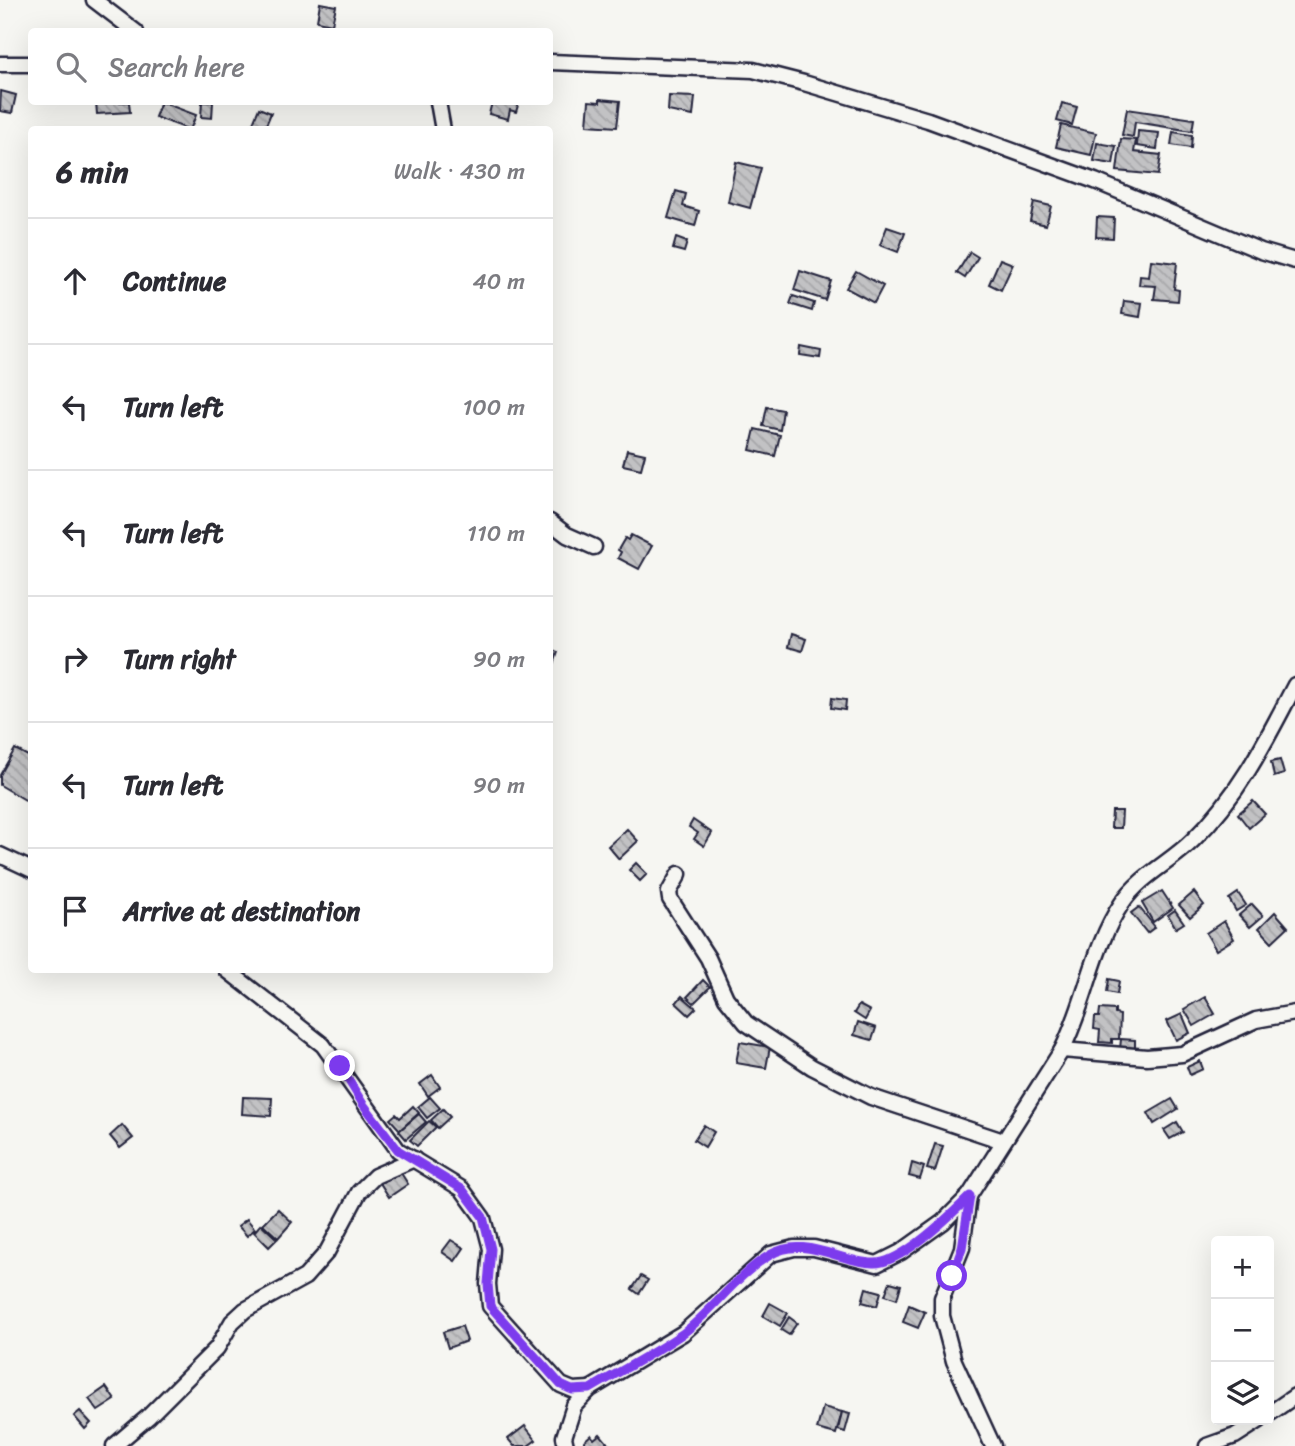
<!DOCTYPE html>
<meta charset="utf-8">
<style>
body{margin:0;font-family:Sriracha,sans-serif;background:#f7f7f7;color:#2b2b33}
.controls{position:absolute;right:21px;bottom:21px;display:grid;overflow:hidden;border-radius:7px;box-shadow:0 7px 28px #0002}
.controls button{width:63px;height:63px;display:grid;place-items:center;padding:0;border:0;border-bottom:2px solid #e1e1e2;background:#fff;color:#2b2b33;font:35px sans-serif}
.stop{position:absolute;width:21px;height:21px;margin:-16px;border:5px solid #7c3aed;border-radius:50%;background:#fff}
.stop.end{background:#7c3aed;border-color:#fff;box-shadow:0 2px 7px #0008}
.list{margin:0;padding:0;list-style:none}
h2{display:flex;justify-content:space-between;align-items:center;height:91px;margin:0;padding:0 28px;font-size:30px}
h2 small{font-size:23px;font-weight:400;color:#7c7c81}
.list li{display:grid;grid-template-columns:46px 1fr auto;gap:21px;align-items:center;box-sizing:border-box;height:126px;padding:0 28px;border-top:2px solid #e1e1e2}
.list b{display:block;font-size:26px;white-space:nowrap}
.list em{font-size:23px;font-style:normal;color:#7c7c81}
.icon{flex:none;width:38px;height:38px;fill:none;stroke:currentColor;stroke-width:2;stroke-linecap:round;stroke-linejoin:round}
.map{position:relative;flex:none;width:1295px;height:1446px;overflow:hidden}
.search{position:absolute;background:#fff;box-shadow:0 7px 28px #0002;left:28px;top:28px;width:525px;height:77px;display:flex;align-items:center;gap:18px;box-sizing:border-box;padding:0 24px;border-radius:7px;color:#7c7c81;font-size:26px}
.panel{position:absolute;background:#fff;box-shadow:0 7px 28px #0002;left:28px;top:126px;width:525px;height:847px;border-radius:7px}
.map>svg:first-child{display:block}
.building{fill:url(#building-back-hatch);stroke:#22223b;stroke-width:2}
.lines{fill:none;stroke-linecap:round;stroke-linejoin:round}
.street-casing{stroke:#22223b;stroke-width:19}
.street{stroke:#f6f6f2;stroke-width:14}
.route{stroke:#7c3aed;stroke-width:9}
</style>
<div class="map">
<svg width="1295" height="1446" viewBox="0 0 1295 1446">
<defs>
<pattern id="building-back-hatch" width="6" height="6" patternUnits="userSpaceOnUse" patternTransform="scale(1.75)"><rect width="6" height="6" fill="#c2c2c4"/><path d="M-1 5l2 2M0 0l6 6M5-1l2 2" fill="none" stroke="#a6a6a9"/></pattern>
</defs>
<rect width="100%" height="100%" fill="#f6f6f2"/>
<filter id="ink" filterUnits="userSpaceOnUse"><feTurbulence type="fractalNoise" baseFrequency=".0143" numOctaves="2"/><feDisplacementMap in="SourceGraphic" scale="14" xChannelSelector="R" yChannelSelector="G"/><feConvolveMatrix kernelMatrix="1 2 1 2 8 2 1 2 1" color-interpolation-filters="sRGB"/></filter>
<g filter="url(#ink)">
<g class="building">
<polygon points="320,3 336,6 332,24 317,21"/>
<polygon points="1,91 16,95 12,113 0,111"/>
<polygon points="669,96 695,97 693,116 668,111"/>
<polygon points="600,99 620,101 617,127 587,125 589,101 600,102"/>
<polygon points="96,102 129,102 130,112 97,114"/>
<polygon points="161,102 196,115 190,130 155,117"/>
<polygon points="202,102 213,102 212,118 201,117"/>
<polygon points="492,102 519,102 516,112 510,110 508,119 489,114"/>
<polygon points="1062,103 1077,107 1072,125 1057,121"/>
<polygon points="259,108 271,113 264,130 250,130"/>
<polygon points="1127,109 1194,119 1192,131 1135,122 1133,137 1122,135"/>
<polygon points="1061,125 1096,133 1091,155 1056,147"/>
<polygon points="1138,131 1159,133 1157,149 1137,146"/>
<polygon points="1173,132 1192,135 1191,148 1171,145"/>
<polygon points="1121,139 1136,140 1134,152 1161,155 1158,175 1117,171"/>
<polygon points="1097,143 1116,146 1113,164 1094,161"/>
<polygon points="736,162 761,168 750,208 728,202"/>
<polygon points="676,191 686,194 683,206 699,211 695,226 668,218"/>
<polygon points="1034,202 1051,206 1046,225 1030,221"/>
<polygon points="1097,217 1114,218 1113,238 1096,237"/>
<polygon points="887,227 905,233 898,252 880,245"/>
<polygon points="676,238 687,242 684,252 673,249"/>
<polygon points="970,252 978,257 965,278 957,273"/>
<polygon points="1000,259 1013,264 1001,290 989,284"/>
<polygon points="1151,260 1177,263 1174,289 1179,290 1178,301 1154,299 1156,286 1139,285 1140,276 1149,277"/>
<polygon points="800,271 831,281 825,300 794,290"/>
<polygon points="856,271 883,286 874,303 846,288"/>
<polygon points="793,296 814,303 812,311 790,304"/>
<polygon points="1124,301 1142,303 1140,317 1122,314"/>
<polygon points="801,347 821,351 820,358 800,355"/>
<polygon points="767,407 783,410 780,430 763,426"/>
<polygon points="755,429 780,435 775,456 750,450"/>
<polygon points="627,450 645,454 641,469 623,465"/>
<polygon points="631,535 652,546 639,569 618,558 621,552 618,550 625,538 628,540"/>
<polygon points="791,634 806,639 802,651 788,647"/>
<polygon points="550,649 558,652 550,676"/>
<polygon points="832,698 846,700 845,710 831,708"/>
<polygon points="15,749 32,758 32,804 0,785 0,775"/>
<polygon points="1280,760 1284,774 1274,777 1271,762"/>
<polygon points="1253,801 1265,814 1249,828 1238,814"/>
<polygon points="1112,811 1122,811 1121,828 1111,828"/>
<polygon points="693,820 712,833 704,846 694,839 698,833 689,827"/>
<polygon points="627,829 638,841 619,859 608,846"/>
<polygon points="636,863 647,874 640,881 629,870"/>
<polygon points="1162,891 1173,908 1153,922 1142,903"/>
<polygon points="1194,892 1204,905 1190,917 1179,905"/>
<polygon points="1238,893 1246,905 1236,911 1229,899"/>
<polygon points="1252,904 1263,916 1250,927 1239,915"/>
<polygon points="1139,907 1155,927 1147,933 1131,913"/>
<polygon points="1175,910 1184,923 1176,928 1168,915"/>
<polygon points="1275,912 1288,927 1272,942 1259,928"/>
<polygon points="1224,921 1234,939 1216,950 1206,933"/>
<polygon points="1109,979 1119,981 1117,994 1107,992"/>
<polygon points="703,980 710,987 694,1003 687,997"/>
<polygon points="682,996 696,1008 689,1015 676,1003"/>
<polygon points="1205,997 1215,1014 1194,1026 1184,1009"/>
<polygon points="859,1005 870,1011 865,1020 854,1013"/>
<polygon points="1100,1009 1115,1010 1115,1014 1120,1015 1119,1039 1112,1039 1112,1043 1099,1042 1100,1030 1094,1029 1095,1017 1099,1017"/>
<polygon points="1182,1014 1190,1033 1176,1040 1167,1021"/>
<polygon points="858,1022 876,1028 872,1040 854,1035"/>
<polygon points="1121,1039 1135,1040 1135,1050 1120,1049"/>
<polygon points="740,1042 770,1047 766,1068 736,1063"/>
<polygon points="1200,1061 1203,1069 1190,1075 1187,1067"/>
<polygon points="432,1075 440,1087 428,1096 420,1084"/>
<polygon points="243,1097 272,1098 271,1116 242,1114"/>
<polygon points="430,1097 440,1108 427,1118 418,1107"/>
<polygon points="1172,1099 1178,1109 1154,1124 1148,1113"/>
<polygon points="413,1106 419,1113 400,1130 390,1119 396,1114 400,1118"/>
<polygon points="443,1109 450,1117 438,1128 431,1120"/>
<polygon points="419,1114 426,1122 406,1139 399,1131"/>
<polygon points="429,1121 436,1127 417,1146 410,1140"/>
<polygon points="1177,1122 1183,1132 1170,1139 1164,1130"/>
<polygon points="122,1125 133,1138 120,1148 110,1136"/>
<polygon points="704,1125 714,1132 705,1147 694,1140"/>
<polygon points="935,1144 943,1146 935,1171 927,1169"/>
<polygon points="912,1163 924,1167 920,1179 909,1176"/>
<polygon points="399,1170 408,1184 389,1197 380,1183"/>
<polygon points="278,1209 292,1222 278,1238 263,1224"/>
<polygon points="247,1219 255,1229 247,1236 238,1226"/>
<polygon points="261,1224 277,1239 269,1247 254,1232"/>
<polygon points="451,1240 464,1248 455,1261 442,1252"/>
<polygon points="641,1276 648,1280 639,1294 632,1289"/>
<polygon points="890,1282 901,1285 897,1299 885,1295"/>
<polygon points="866,1288 881,1292 877,1306 862,1302"/>
<polygon points="770,1303 788,1313 780,1326 763,1316"/>
<polygon points="909,1305 925,1312 918,1328 903,1322"/>
<polygon points="789,1317 797,1323 789,1335 781,1330"/>
<polygon points="462,1326 467,1341 448,1348 443,1332"/>
<polygon points="106,1387 115,1400 98,1411 89,1399"/>
<polygon points="823,1407 842,1412 836,1434 817,1429"/>
<polygon points="80,1411 91,1423 85,1429 74,1416"/>
<polygon points="842,1412 850,1414 845,1432 838,1430"/>
<polygon points="525,1426 536,1440 528,1446 514,1446 508,1439"/>
<polygon points="600,1434 610,1446 584,1446 584,1441 591,1435 594,1439"/>
</g>
<g class="lines">
<defs>
<g id="street">
<polyline points="94,0 136,32"/>
<polyline points="550,62 753,70 804,83 928,120 1095,181 1261,251 1295,261"/>
<polyline points="0,64 32,64"/>
<polyline points="438,102 443,130"/>
<polyline points="550,522 567,535 594,547"/>
<polyline points="0,855 32,870"/>
<polyline points="679,874 669,892 670,899 708,958 726,998 746,1023 812,1067 871,1097 1003,1141"/>
<polyline points="227,970 323,1045 398,1150 462,1189 483,1218 491,1249 488,1284 490,1306 561,1385 573,1390 590,1389"/>
<polyline points="1062,1050 1147,1057 1182,1054 1256,1020 1295,1013"/>
<polyline points="969,1196 962,1248 942,1298 942,1316 954,1361 993,1446"/>
<polyline points="1269,1414 1295,1396"/>
<polyline points="114,1446 148,1417 217,1348 232,1322 245,1310 305,1277 327,1252 359,1192 375,1176 414,1159"/>
<path d="M 566,1446 L 564,1437 L 574,1406 L 590,1389 L 683,1333 L 771,1254 L 794,1248 L 814,1248 L 877,1264 L 901,1252 L 943,1222 L 969,1196 L 1062,1050 C 1086,1003 1092,948 1122,903 C 1141,875 1170,863 1193,840 C 1239,795 1266,741 1295,685"/>
<polyline points="1207,1446 1235,1436 1260,1420"/>
</g>
</defs>
<use href="#street" class="street-casing"/>
<use href="#street" class="street"/>
</g>
</g>
<g class="lines" filter="url(#ink)">
<path class="route" d="M 340,1066 L 363,1104 L 398,1150 L 462,1189 L 483,1217 L 491,1249 L 488,1284 L 490,1306 L 561,1385 L 572,1390 L 590,1389 C 620,1371 653,1354 682,1334 C 713,1311 736,1275 770,1255 C 804,1234 840,1263 874,1263 C 901,1264 951,1215 970,1196 L 962,1248 L 952,1276"/>
</g>
</svg>
<div class="controls">
<button>+</button>
<button>−</button>
<button><svg class="icon" aria-label="layers" viewBox="0 0 24 24"><path d="M12 4l9 5-9 5-9-5zM3 14l9 5 9-5"/></svg></button>
</div>
<div class="stop" style="left:952px;top:1276px"></div>
<div class="stop end" style="left:340px;top:1066px"></div>
<div class="search"><svg class="icon" aria-label="search" viewBox="0 0 24 24"><circle cx="10" cy="10" r="6"/><path d="M15 15l6 6"/></svg>Search here</div>
<section class="panel">
<h2>6 min<small>Walk · 430 m</small></h2>
<ul class="list">
<li><svg class="icon" aria-label="ahead" viewBox="0 0 24 24"><path d="M12 20V5M6 11l6-6 6 6"/></svg><div><b>Continue</b></div><em>40 m</em></li>
<li><svg class="icon" aria-label="left" viewBox="0 0 24 24"><path d="M17 20v-9H6M10 6l-5 5 5 5"/></svg><div><b>Turn left</b></div><em>100 m</em></li>
<li><svg class="icon" aria-label="left" viewBox="0 0 24 24"><path d="M17 20v-9H6M10 6l-5 5 5 5"/></svg><div><b>Turn left</b></div><em>110 m</em></li>
<li><svg class="icon" aria-label="right" viewBox="0 0 24 24"><path d="M7 20v-9h11M14 6l5 5-5 5"/></svg><div><b>Turn right</b></div><em>90 m</em></li>
<li><svg class="icon" aria-label="left" viewBox="0 0 24 24"><path d="M17 20v-9H6M10 6l-5 5 5 5"/></svg><div><b>Turn left</b></div><em>90 m</em></li>
<li><svg class="icon" aria-label="arrive" viewBox="0 0 24 24"><path d="M6 21V4h12l-3 4 3 4H6"/></svg><div><b>Arrive at destination</b></div></li>
</ul>
</section>
</div>
